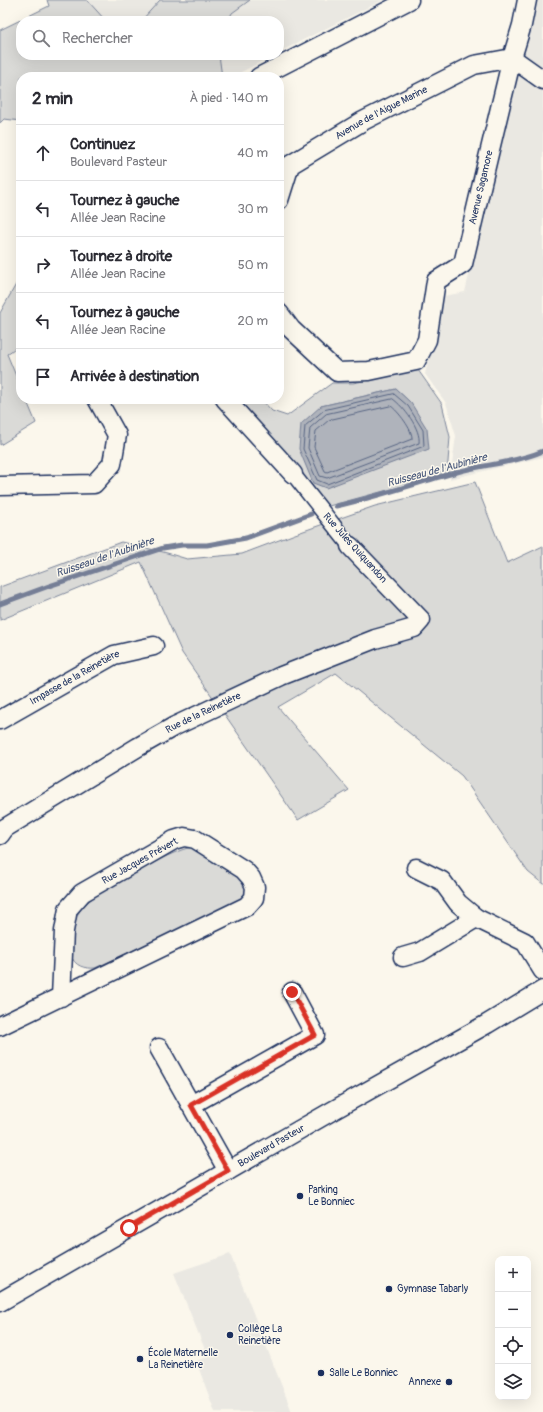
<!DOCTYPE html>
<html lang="fr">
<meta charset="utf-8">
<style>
body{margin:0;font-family:Pangolin,sans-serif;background:#f7f7f7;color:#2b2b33}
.controls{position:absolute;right:12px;bottom:12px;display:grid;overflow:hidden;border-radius:8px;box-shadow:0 4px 16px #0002}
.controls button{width:36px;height:36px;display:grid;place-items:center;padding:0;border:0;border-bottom:1px solid #e1e1e2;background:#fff;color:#2b2b33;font:20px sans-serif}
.stop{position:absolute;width:12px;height:12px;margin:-9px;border:3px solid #d93025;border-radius:50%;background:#fff}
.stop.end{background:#d93025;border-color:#fff;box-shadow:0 1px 4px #0008}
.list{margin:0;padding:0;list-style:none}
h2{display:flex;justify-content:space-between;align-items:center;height:52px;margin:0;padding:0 16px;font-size:17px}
h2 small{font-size:13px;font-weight:400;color:#7c7c81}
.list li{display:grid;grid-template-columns:26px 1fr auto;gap:12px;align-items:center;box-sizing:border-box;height:56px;padding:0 16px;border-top:1px solid #e1e1e2}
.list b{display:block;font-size:15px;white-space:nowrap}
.list p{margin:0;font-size:13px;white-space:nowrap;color:#7c7c81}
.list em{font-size:13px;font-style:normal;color:#7c7c81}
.icon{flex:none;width:22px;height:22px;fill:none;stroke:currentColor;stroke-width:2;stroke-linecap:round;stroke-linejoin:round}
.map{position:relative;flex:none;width:543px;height:1412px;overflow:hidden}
.search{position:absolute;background:#fff;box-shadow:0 4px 16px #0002;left:16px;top:16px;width:268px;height:44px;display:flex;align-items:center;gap:10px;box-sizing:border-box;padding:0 14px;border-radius:16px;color:#7c7c81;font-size:15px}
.panel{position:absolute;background:#fff;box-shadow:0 4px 16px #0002;left:16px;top:72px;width:268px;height:332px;border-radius:16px}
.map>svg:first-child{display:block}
.built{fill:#eae8e2}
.green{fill:#dadad7;stroke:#7a849a;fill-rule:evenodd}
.water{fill:#afb3bb;stroke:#747e96}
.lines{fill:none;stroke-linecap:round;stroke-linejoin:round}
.shore{stroke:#566483;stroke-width:1}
.stream{stroke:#747e96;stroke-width:5}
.pedestrian-casing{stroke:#1b2f5e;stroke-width:17}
.minor-casing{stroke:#1b2f5e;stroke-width:21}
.pedestrian{stroke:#fbf7ec;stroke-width:14}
.minor{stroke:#fbf7ec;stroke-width:18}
.route{stroke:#d93025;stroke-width:5}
.poi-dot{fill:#1b2f5e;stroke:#fbf7ec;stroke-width:1.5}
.labels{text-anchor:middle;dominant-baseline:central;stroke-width:3;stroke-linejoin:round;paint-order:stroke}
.street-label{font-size:10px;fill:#1b2f5e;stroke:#fbf7ec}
.poi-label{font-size:10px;fill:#1b2f5e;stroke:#fbf7ec;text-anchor:start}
.water-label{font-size:11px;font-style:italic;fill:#47577a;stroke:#fbf7ec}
</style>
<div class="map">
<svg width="543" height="1412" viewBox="0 0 543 1412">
<rect width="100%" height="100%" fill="#fbf7ec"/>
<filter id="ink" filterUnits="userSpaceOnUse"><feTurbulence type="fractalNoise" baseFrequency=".025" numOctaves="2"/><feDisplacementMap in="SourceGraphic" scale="8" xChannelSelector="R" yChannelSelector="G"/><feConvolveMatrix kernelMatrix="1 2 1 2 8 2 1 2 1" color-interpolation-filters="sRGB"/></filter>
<g filter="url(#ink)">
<g class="built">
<polygon points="66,0 383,0 279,52 279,21 85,21"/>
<polygon points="521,0 543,0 543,457 450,479 456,436 446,403 425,374 444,296 465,292 511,98"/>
<polygon points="116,55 273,55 232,77 136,77"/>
<polygon points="230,1254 292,1412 215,1412 196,1361 208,1357 174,1273"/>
</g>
<g class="green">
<polygon points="47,0 87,0 106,21 21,21 21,55 219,55 222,77 21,77 21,121 4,119 0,123 0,30 49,6"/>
<polygon points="160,0 250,0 232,13 228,21 141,21"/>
<polygon points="19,279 21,279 21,344 7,354 21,388 21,399 26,399 36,423 0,445 0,313"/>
<path d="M 418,370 L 442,404 L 450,437 L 447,474 L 325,507 L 230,399 L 261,399 L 272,411 L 287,416 L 332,383 L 353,383 ZM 396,389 L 411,403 L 321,406 Z"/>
<polygon points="475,482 507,563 543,546 543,884 528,872 462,776 336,673 278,707 349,790 298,820 182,653 141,562 0,620 0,587 121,542 167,553 187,559 242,554 295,534 375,506"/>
<path d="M 191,847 C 201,853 244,877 245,887 C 247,895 239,899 234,904 L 95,968 C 85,969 74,966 71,955 C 70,951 73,926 75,921 C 76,917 79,911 82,908 C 95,893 113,885 130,876 C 150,865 169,853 191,847 Z"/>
</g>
<polygon class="water" points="396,389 411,403 427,429 429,449 326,488 313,483 299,449 301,424 321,406"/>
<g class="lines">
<g class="shore">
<polygon points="394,394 408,406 423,430 424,446 327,484 317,480 303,449 305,426 324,410"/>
<path d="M 393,399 C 404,407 421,429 419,443 L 327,478 L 320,476 L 308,448 L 310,428 L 326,414 Z"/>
<path d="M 391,406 C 398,411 413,430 412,439 L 327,472 L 325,471 L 314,447 L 316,431 L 329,420 Z"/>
</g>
<g class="stream">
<path d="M 336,506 C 377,497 416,483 457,472 C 486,464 515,463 543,451"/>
<polyline points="0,604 49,586 163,548 182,545 207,545 246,538 311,514"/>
</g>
<defs>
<polyline id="pedestrian" points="293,474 350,546"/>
<g id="minor">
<polyline points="259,77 409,0"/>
<path id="s1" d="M 279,200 L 290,165 L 363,121 L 474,65 L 512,58 L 543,80"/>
<path id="s2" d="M 279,313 L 291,329 L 337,372 L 369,371 L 416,361 L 427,340 L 436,281 L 463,264 L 488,158 L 512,58 L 522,25 L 527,0"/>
<polyline points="225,399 293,474"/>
<polyline points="0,486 94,484 112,464 117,435 97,399"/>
<path id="s3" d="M 0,720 L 114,655 L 154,646"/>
<path id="s4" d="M 0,835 L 5,828 L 138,747 L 175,726 L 281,676 L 375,639 L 414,628 L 421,620 L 350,546"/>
<polyline points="416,868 442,881 458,903 476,918"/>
<polyline points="403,957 420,952 476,918 525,942 543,971"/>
<polyline points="0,1026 247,906 254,898 255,887 251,878 244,870 195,839 184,837 174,840 82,893 68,909 64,931 61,997"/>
<polyline points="159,1048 228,1171"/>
<polyline points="191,1105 315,1035 292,992"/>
<path id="s5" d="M 0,1302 L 332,1111 L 487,1024 L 543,990"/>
</g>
</defs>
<use href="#pedestrian" class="pedestrian-casing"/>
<use href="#minor" class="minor-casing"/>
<use href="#pedestrian" class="pedestrian"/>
<use href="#minor" class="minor"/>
</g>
</g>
<g class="lines" filter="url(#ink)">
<polyline class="route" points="129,1228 228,1171 191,1105 315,1035 292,992"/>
</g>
<g class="poi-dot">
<circle cx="300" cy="1196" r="4"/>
<circle cx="389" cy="1289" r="4"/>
<circle cx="230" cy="1335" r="4"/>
<circle cx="140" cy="1359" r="4"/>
<circle cx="321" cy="1373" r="4"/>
<circle cx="449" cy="1382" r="4"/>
</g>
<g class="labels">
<g class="street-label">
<text stroke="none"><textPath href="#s1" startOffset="142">Avenue de l'Aigue Marine</textPath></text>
<text stroke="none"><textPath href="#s2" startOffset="357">Avenue Sagamore</textPath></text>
<text transform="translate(355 548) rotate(48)">Rue Jules Quiquandon</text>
<text stroke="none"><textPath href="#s3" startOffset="86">Impasse de la Reinetière</textPath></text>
<text stroke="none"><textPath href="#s4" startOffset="238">Rue de la Reinetière</textPath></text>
<text transform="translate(140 861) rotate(-29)">Rue Jacques Prévert</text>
<text stroke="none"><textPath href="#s5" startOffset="313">Boulevard Pasteur</textPath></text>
</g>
<g class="poi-label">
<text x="308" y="1190">Parking<tspan x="308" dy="12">Le Bonniec</tspan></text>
<text x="397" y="1289">Gymnase Tabarly</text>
<text x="238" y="1329">Collège La<tspan x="238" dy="12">Reinetière</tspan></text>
<text x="148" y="1353">École Maternelle<tspan x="148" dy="12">La Reinetière</tspan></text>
<text x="329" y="1373">Salle Le Bonniec</text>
<text x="441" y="1382" text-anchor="end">Annexe</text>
</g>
<g class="water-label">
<text transform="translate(437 470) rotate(-15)">Ruisseau de l'Aubinière</text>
<text transform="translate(105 557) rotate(-19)">Ruisseau de l'Aubinière</text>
</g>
</g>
</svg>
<div class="controls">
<button>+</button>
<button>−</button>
<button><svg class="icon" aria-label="locate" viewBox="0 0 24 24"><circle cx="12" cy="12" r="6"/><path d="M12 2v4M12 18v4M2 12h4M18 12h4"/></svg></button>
<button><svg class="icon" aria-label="layers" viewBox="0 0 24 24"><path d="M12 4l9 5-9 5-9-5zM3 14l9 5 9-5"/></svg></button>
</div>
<div class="stop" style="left:129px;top:1228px"></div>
<div class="stop end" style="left:292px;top:992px"></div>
<div class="search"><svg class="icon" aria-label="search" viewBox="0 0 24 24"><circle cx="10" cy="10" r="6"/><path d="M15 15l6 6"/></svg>Rechercher</div>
<section class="panel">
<h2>2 min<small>À pied · 140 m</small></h2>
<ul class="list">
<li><svg class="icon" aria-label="ahead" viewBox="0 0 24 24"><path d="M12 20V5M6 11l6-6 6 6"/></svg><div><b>Continuez</b><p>Boulevard Pasteur</p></div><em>40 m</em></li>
<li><svg class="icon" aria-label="left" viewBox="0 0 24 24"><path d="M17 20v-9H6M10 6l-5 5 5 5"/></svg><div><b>Tournez à gauche</b><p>Allée Jean Racine</p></div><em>30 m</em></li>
<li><svg class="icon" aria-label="right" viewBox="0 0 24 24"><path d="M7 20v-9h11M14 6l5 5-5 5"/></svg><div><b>Tournez à droite</b><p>Allée Jean Racine</p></div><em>50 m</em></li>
<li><svg class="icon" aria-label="left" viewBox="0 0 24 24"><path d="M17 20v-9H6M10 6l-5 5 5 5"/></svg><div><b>Tournez à gauche</b><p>Allée Jean Racine</p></div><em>20 m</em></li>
<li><svg class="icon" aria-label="arrive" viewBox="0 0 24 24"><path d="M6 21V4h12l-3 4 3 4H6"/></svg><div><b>Arrivée à destination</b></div></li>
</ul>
</section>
</div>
